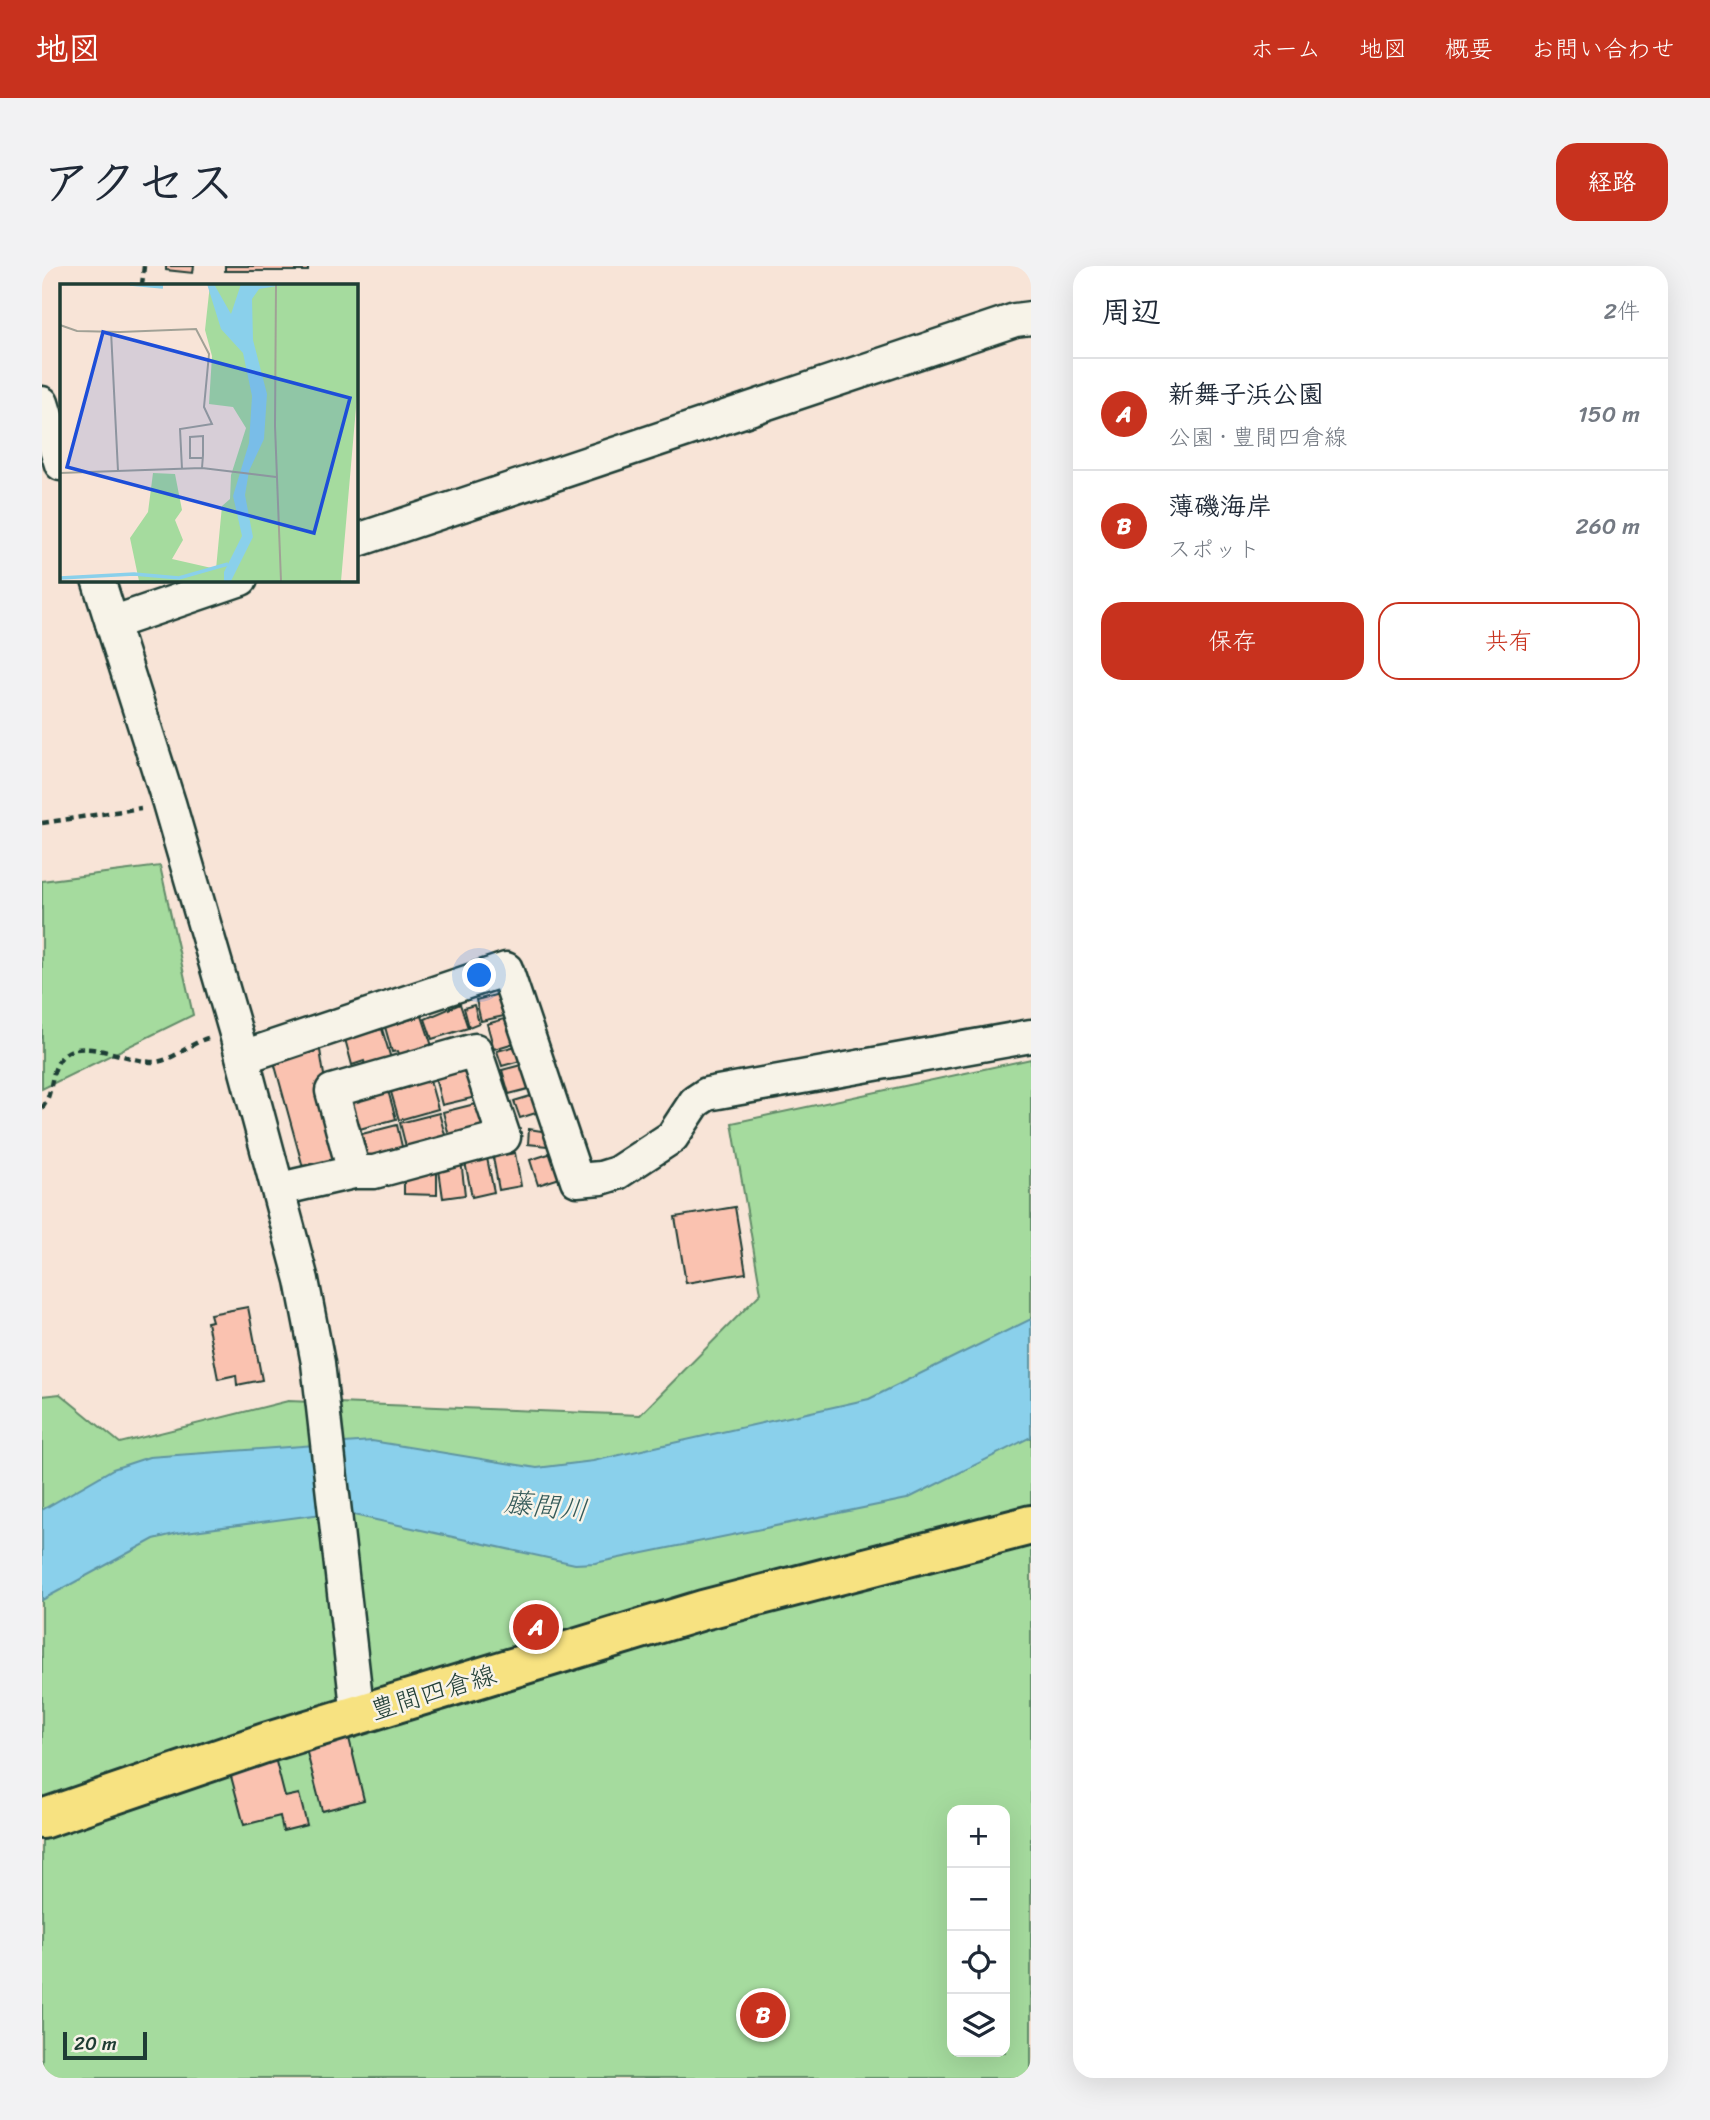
<!DOCTYPE html>
<html lang="ja">
<meta charset="utf-8">
<style>
body{margin:0;font-family:Sriracha,"Klee One",sans-serif;background:#f2f2f3;color:#1f2937}
.controls{position:absolute;right:21px;bottom:21px;display:grid;overflow:hidden;border-radius:14px;box-shadow:0 7px 28px #0002}
.controls button{width:63px;height:63px;display:grid;place-items:center;padding:0;border:0;border-bottom:2px solid #e0e1e3;background:#fff;color:#1f2937;font:35px sans-serif}
.scale{position:absolute;left:21px;bottom:18px;width:84px;box-sizing:border-box;padding-left:7px;border:4px solid #1f3d34;border-top:0;font-size:19px;line-height:24px;white-space:nowrap;color:#1f3d34;-webkit-text-stroke:5px #f7f3e8;paint-order:stroke}
.you{position:absolute;left:438px;top:710px;width:24px;height:24px;margin:-18px;border:5px solid #fff;border-radius:50%;background:#1a73e8;box-shadow:0 0 0 10px #1a73e833}
.badge{display:grid;place-items:center;width:46px;height:46px;border-radius:50%;background:#c8321e;color:#fff;font-size:23px;font-weight:700}
.pin{position:absolute;translate:-50% -50%;border:4px solid #fff;box-shadow:0 2px 7px #0006}
.list{margin:0;padding:0;list-style:none}
h2{display:flex;justify-content:space-between;align-items:center;height:91px;margin:0;padding:0 28px;font-size:30px}
h2 small{font-size:23px;font-weight:400;color:#747a83}
.list li{display:grid;grid-template-columns:46px 1fr auto;gap:21px;align-items:center;box-sizing:border-box;height:112px;padding:0 28px;border-top:2px solid #e0e1e3}
.list b{display:block;font-size:26px;white-space:nowrap}
.list p{margin:0;font-size:23px;white-space:nowrap;color:#747a83}
.list em{font-size:23px;font-style:normal;color:#747a83}
.actions{display:flex;gap:14px;padding:21px 28px}
.actions a{flex:1;padding:16px 0;border:2px solid #c8321e;border-radius:21px;text-align:center;font-size:24px;color:#c8321e}
.actions .main{background:#c8321e;color:#fff}
.icon{flex:none;width:38px;height:38px;fill:none;stroke:currentColor;stroke-width:2;stroke-linecap:round;stroke-linejoin:round}
.map{position:relative;flex:none;width:989px;height:1812px;overflow:hidden;border-radius:21px}
header{display:flex;align-items:center;gap:42px;box-sizing:border-box;height:98px;padding:0 35px;background:#c8321e;color:#fff}
header strong{font-size:33px}
nav{display:flex;gap:38px;margin-inline-start:auto;font-size:24px}
.intro{display:flex;align-items:center;justify-content:space-between;box-sizing:border-box;height:168px;padding:0 42px}
h1{margin:0;font-size:49px}
.button{padding:18px 32px;border-radius:21px;background:#c8321e;color:#fff;font-size:24px;font-weight:700}
main{display:flex;gap:42px;padding:0 42px}
aside{flex:1;background:#fff;border-radius:21px;box-shadow:0 7px 28px #0002}
.map>svg:first-child{display:block}
.green{fill:#a5db9e;stroke:#628c69;stroke-width:2;fill-rule:evenodd}
.water{fill:#8ad0eb;stroke:#5f95a2;stroke-width:2}
.building{fill:#fac2b0;stroke:#1f3d34;stroke-width:2}
.lines{fill:none;stroke-linecap:round;stroke-linejoin:round}
.minor-casing{stroke:#1f3d34;stroke-width:37}
.major-casing{stroke:#1f3d34;stroke-width:44}
.path{stroke:#1f3d34;stroke-width:4.5;stroke-dasharray:7 5;stroke-linecap:butt}
.minor{stroke:#f7f3e8;stroke-width:32}
.major{stroke:#f7e281;stroke-width:38}
.labels{text-anchor:middle;dominant-baseline:central;stroke-width:5;stroke-linejoin:round;paint-order:stroke}
.street-label{font-size:26px;fill:#1f3d34;stroke:#f7f3e8}
.water-label{font-size:28px;font-style:italic;fill:#345a59;stroke:#f7f3e8}
.inset-river{fill:none;stroke:#8ad0eb;stroke-width:3.5}
.inset-road{fill:none;stroke:#a1a196;stroke-width:2}
.view{fill:#1d4ed8;fill-opacity:0.15;stroke:#1d4ed8;stroke-width:3.5}
.inset-edge{fill:none;stroke:#1f3d34;stroke-width:3.5}
</style>
<header>
<strong>地図</strong>
<nav><a>ホーム</a><a>地図</a><a>概要</a><a>お問い合わせ</a></nav>
</header>
<div class="intro"><h1>アクセス</h1><a class="button">経路</a></div>
<main>
<div class="map">
<svg width="989" height="1812" viewBox="0 0 989 1812">
<rect width="100%" height="100%" fill="#f8e4d7"/>
<filter id="ink" filterUnits="userSpaceOnUse"><feTurbulence type="fractalNoise" baseFrequency=".0143" numOctaves="2"/><feDisplacementMap in="SourceGraphic" scale="14" xChannelSelector="R" yChannelSelector="G"/><feConvolveMatrix kernelMatrix="1 2 1 2 8 2 1 2 1" color-interpolation-filters="sRGB"/></filter>
<g filter="url(#ink)">
<g class="green">
<polygon points="118,600 151,749 0,823 0,615"/>
<path d="M 989,793 L 989,1812 L 0,1812 L 0,1130 L 18,1128 L 78,1177 L 246,1135 L 598,1149 L 719,1027 L 690,857 ZM 910,1544 L 963,1544 L 963,1786 L 910,1786 Z"/>
</g>
<polygon class="water" points="989,1053 989,1171 865,1233 553,1297 533,1298 307,1248 272,1249 136,1267 112,1273 0,1334 0,1244 71,1203 107,1191 330,1175 495,1202 551,1195 827,1133"/>
<g class="building">
<polygon points="124,0 152,0 151,7 124,4"/>
<rect x="183" y="0" width="83" height="5"/>
<polygon points="457,728 462,750 439,755 434,734"/>
<polygon points="418,738 426,762 390,773 383,753"/>
<polygon points="432,739 437,757 427,761 422,742"/>
<polygon points="380,750 391,783 359,793 356,785 350,786 343,761"/>
<polygon points="466,752 472,777 452,783 445,758"/>
<polygon points="340,763 350,796 324,803 322,795 310,799 303,773"/>
<polygon points="474,780 478,795 460,800 455,785"/>
<polygon points="278,784 296,897 262,905 232,796"/>
<polygon points="430,798 438,830 400,839 393,811"/>
<polygon points="483,798 490,822 467,828 460,804"/>
<polygon points="387,811 396,843 357,854 349,826 368,821 367,816"/>
<polygon points="345,821 354,853 314,864 307,836"/>
<polygon points="495,828 500,845 478,852 472,835"/>
<polygon points="441,836 448,866 407,870 401,846"/>
<polygon points="397,847 405,876 364,881 358,857"/>
<polygon points="355,859 362,889 322,893 316,869"/>
<polygon points="487,863 506,866 505,880 486,878"/>
<polygon points="513,886 521,911 496,919 488,894"/>
<polygon points="473,887 479,920 457,924 451,891"/>
<polygon points="445,892 452,926 430,931 423,896"/>
<polygon points="419,894 423,929 401,932 396,897"/>
<polygon points="362,905 395,906 395,929 362,928"/>
<polygon points="693,941 704,1007 644,1017 633,951"/>
<polygon points="206,1041 220,1114 195,1119 194,1109 176,1113 165,1056 170,1055 168,1048"/>
<polygon points="305,1464 322,1534 280,1545 262,1475"/>
<polygon points="232,1488 243,1531 257,1528 265,1559 241,1565 238,1550 202,1559 186,1499"/>
</g>
<g class="lines">
<defs>
<g id="minor">
<polyline points="0,137 19,198"/>
<polyline points="313,275 973,54 989,52"/>
<polyline points="56,313 127,537 193,764 260,1014 276,1097 316,1450"/>
<polyline points="70,357 199,313"/>
<polyline points="201,791 464,703 535,914 559,912 575,907 630,871 653,836 665,828 989,770"/>
<polyline points="238,923 312,906 332,906 462,871 433,784 290,825 312,906"/>
</g>
<polyline id="major" points="0,1553 223,1477 661,1344 989,1259"/>
</defs>
<use href="#minor" class="minor-casing"/>
<use href="#major" class="major-casing"/>
<g class="path">
<polyline points="100,19 102,0"/>
<polyline points="0,557 99,542"/>
<path d="M 0,842 C 13,827 6,802 23,788 C 42,772 88,796 112,796 C 131,795 148,777 166,772"/>
</g>
<use href="#minor" class="minor"/>
<use href="#major" class="major"/>
</g>
</g>
<g class="labels">
<g class="street-label">
<text transform="translate(391 1426) rotate(-17)">豊間四倉線</text>
</g>
<g class="water-label">
<text transform="translate(504 1240) rotate(6)">藤間川</text>
</g>
</g>
<g transform="translate(18 18)">
<rect width="298" height="298" fill="#f8e4d7"/>
<path d="M 150,0 L 297,0 L 297,112 L 281,297 L 79,297 L 70,254 L 88,228 L 93,189 L 115,190 L 122,226 L 115,236 L 123,256 L 112,275 L 156,285 L 162,222 L 170,215 L 171,191 L 186,144 L 173,123 L 149,120 L 152,72 L 145,46 Z" fill="#a5db9e"/>
<path d="M 147,0 L 154,0 L 171,30 L 181,0 L 229,0 L 199,5 L 192,15 L 193,56 L 207,110 L 204,155 L 189,187 L 185,211 L 193,253 L 171,297 L 164,297 L 164,288 L 182,252 L 173,212 L 189,159 L 192,112 L 183,69 L 161,45 Z" fill="#8ad0eb"/>
<path class="inset-river" d="M 70,0 L 103,3M 0,294 L 74,290 L 119,294 L 168,280"/>
<path class="inset-road" d="M 216,0 L 215,142 L 221,297M 0,41 L 17,47 L 60,48 L 136,45 L 149,70 L 144,123 L 152,140 L 120,145 L 122,185M 51,47 L 58,187M 142,184 L 143,171 L 143,152 L 130,153 L 130,174 L 142,174M 0,189 L 142,184 L 216,193"/>
<path class="view" d="M 43,48 L 290,114 L 254,249 L 7,183 Z"/>
<rect width="298" height="298" class="inset-edge"/>
</g>
</svg>
<div class="controls">
<button>+</button>
<button>−</button>
<button><svg class="icon" aria-label="locate" viewBox="0 0 24 24"><circle cx="12" cy="12" r="6"/><path d="M12 2v4M12 18v4M2 12h4M18 12h4"/></svg></button>
<button><svg class="icon" aria-label="layers" viewBox="0 0 24 24"><path d="M12 4l9 5-9 5-9-5zM3 14l9 5 9-5"/></svg></button>
</div>
<div class="scale">20 m</div>
<div class="you"></div>
<div class="pin badge" style="left:494px;top:1361px">A</div>
<div class="pin badge" style="left:721px;top:1749px">B</div>
</div>
<aside>
<h2>周辺<small>2件</small></h2>
<ul class="list">
<li><span class="badge">A</span><div><b>新舞子浜公園</b><p>公園 · 豊間四倉線</p></div><em>150 m</em></li>
<li><span class="badge">B</span><div><b>薄磯海岸</b><p>スポット</p></div><em>260 m</em></li>
</ul>
<div class="actions"><a class="main">保存</a><a>共有</a></div>
</aside>
</main>
